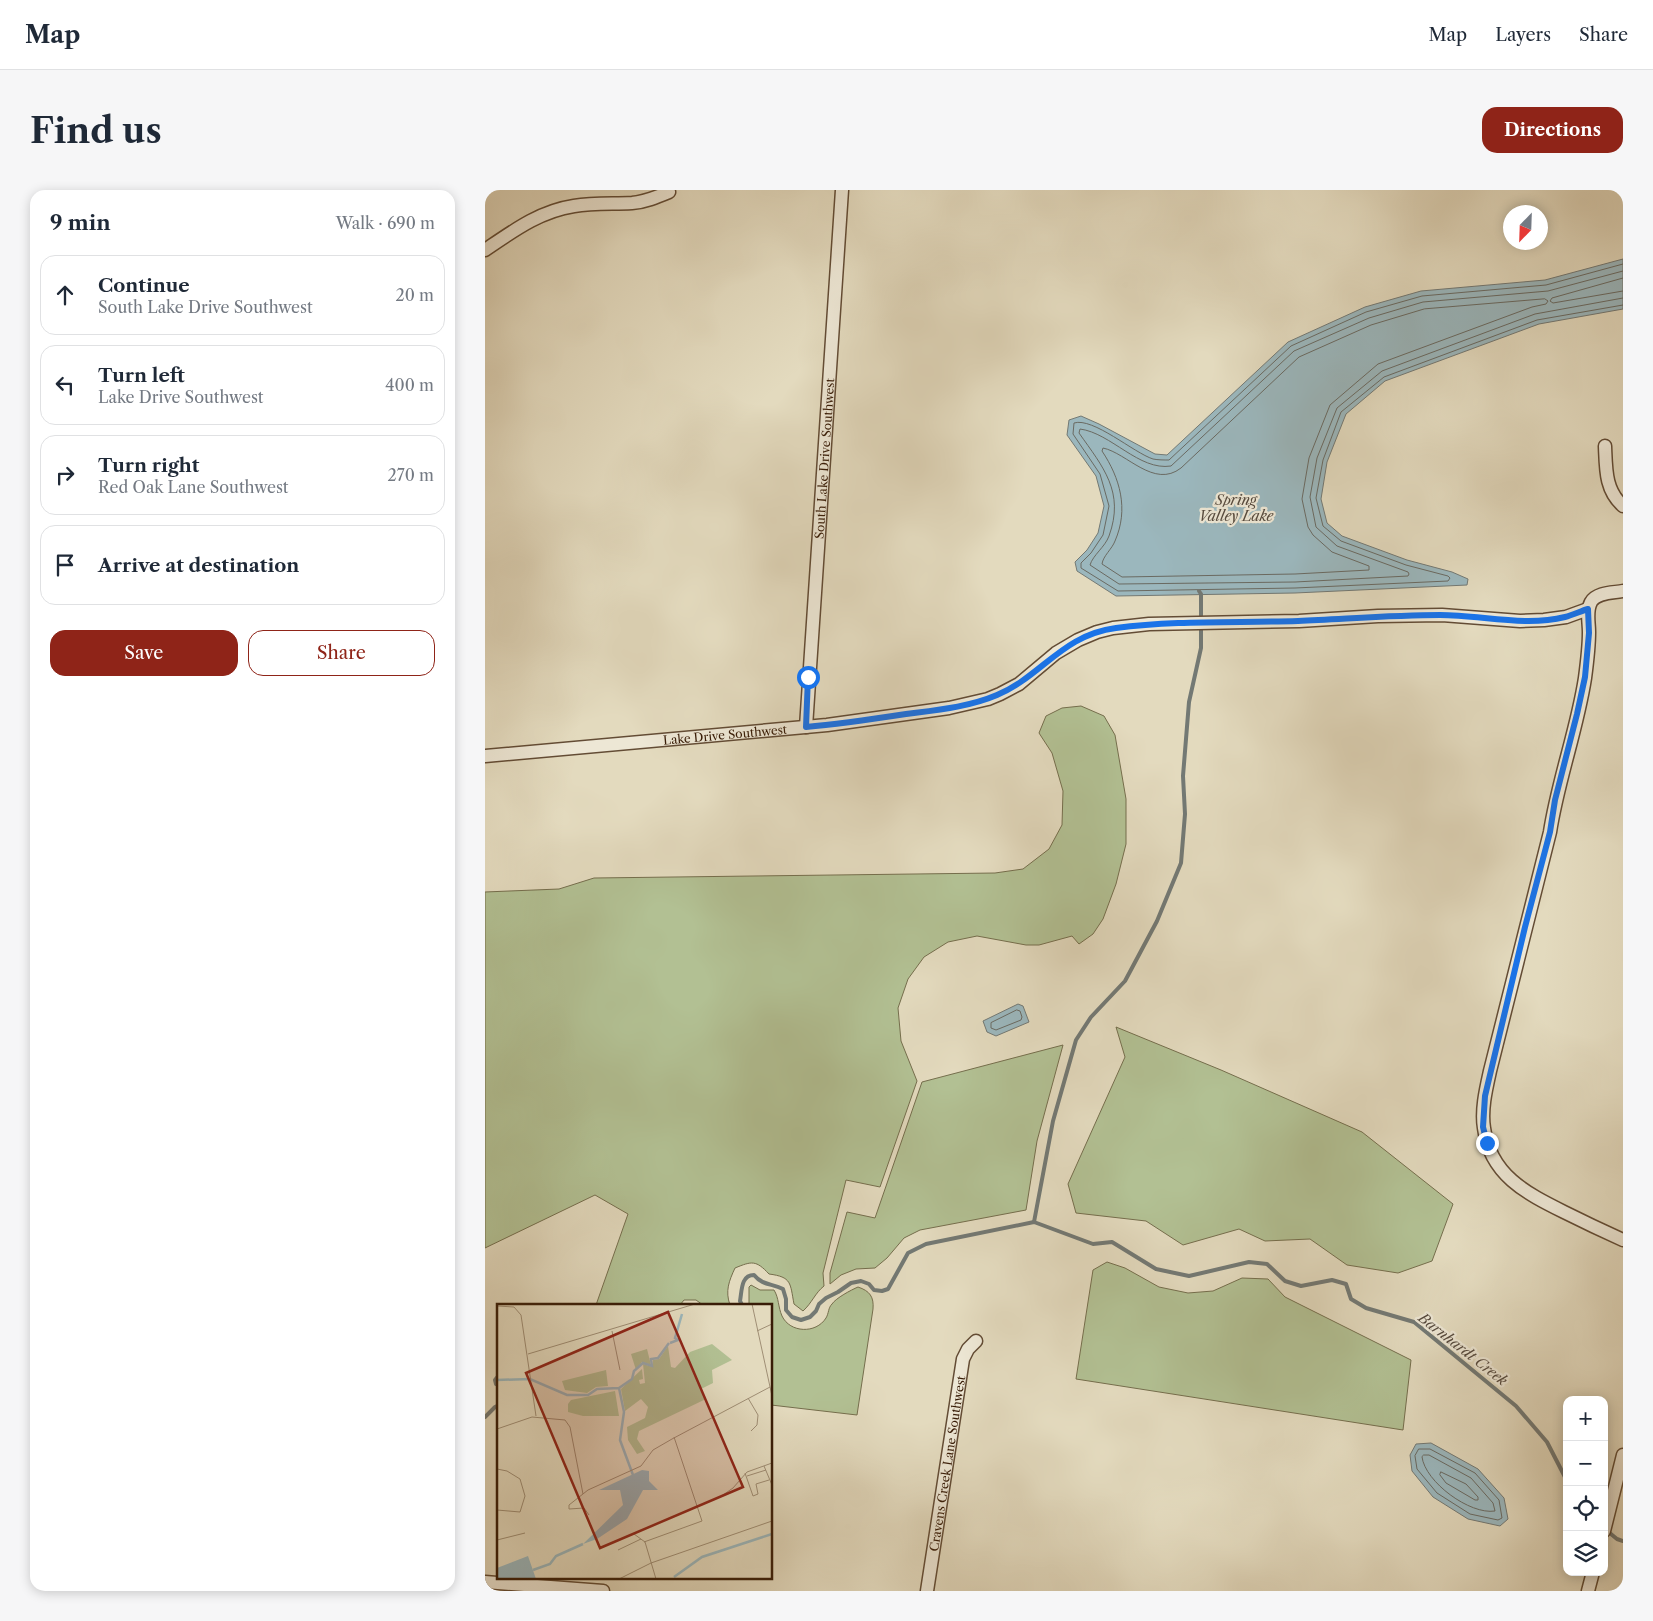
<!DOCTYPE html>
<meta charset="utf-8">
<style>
body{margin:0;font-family:"Libre Caslon Text",serif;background:#f6f6f7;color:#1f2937}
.controls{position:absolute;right:15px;bottom:15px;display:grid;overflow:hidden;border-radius:10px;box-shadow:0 2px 12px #0003}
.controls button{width:45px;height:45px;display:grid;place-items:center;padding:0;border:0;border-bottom:1px solid #e0e1e3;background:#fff;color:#1f2937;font:25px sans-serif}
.compass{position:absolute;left:1018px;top:15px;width:45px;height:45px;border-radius:50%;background:#fff;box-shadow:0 2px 12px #0003;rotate:203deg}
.stop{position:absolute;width:15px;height:15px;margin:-11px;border:4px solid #1a73e8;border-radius:50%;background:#fff}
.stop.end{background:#1a73e8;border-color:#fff;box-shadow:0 1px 5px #0008}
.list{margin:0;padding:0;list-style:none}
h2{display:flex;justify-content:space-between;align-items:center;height:65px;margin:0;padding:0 20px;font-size:21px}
h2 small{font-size:16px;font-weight:400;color:#747a83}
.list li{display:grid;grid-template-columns:32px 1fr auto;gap:15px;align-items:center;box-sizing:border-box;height:80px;margin:0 10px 10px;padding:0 10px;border:1px solid #e0e1e3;border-radius:15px}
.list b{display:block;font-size:19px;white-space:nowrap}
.list p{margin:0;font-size:16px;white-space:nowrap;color:#747a83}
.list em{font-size:16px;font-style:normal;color:#747a83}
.actions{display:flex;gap:10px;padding:15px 20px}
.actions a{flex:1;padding:11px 0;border:1px solid #8f2418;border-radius:15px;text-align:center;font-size:18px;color:#8f2418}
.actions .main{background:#8f2418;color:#fff}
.icon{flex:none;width:28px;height:28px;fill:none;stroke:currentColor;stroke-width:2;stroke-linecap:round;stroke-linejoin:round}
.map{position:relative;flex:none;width:1138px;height:1401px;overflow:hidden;border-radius:15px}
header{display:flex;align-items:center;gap:30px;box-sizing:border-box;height:70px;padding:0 25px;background:#fff;border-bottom:1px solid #e0e1e3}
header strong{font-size:24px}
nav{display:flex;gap:28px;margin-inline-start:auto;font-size:18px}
.intro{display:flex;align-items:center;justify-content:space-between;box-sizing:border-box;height:120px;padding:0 30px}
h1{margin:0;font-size:35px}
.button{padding:12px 22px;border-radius:15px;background:#8f2418;color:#fff;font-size:18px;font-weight:700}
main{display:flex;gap:30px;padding:0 30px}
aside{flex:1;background:#fff;border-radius:15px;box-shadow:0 2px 12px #0003}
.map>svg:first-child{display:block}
.green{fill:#b2c093;stroke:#756e4d}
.water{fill:#9bb7bd;stroke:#737974}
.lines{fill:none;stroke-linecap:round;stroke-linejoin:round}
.shore{stroke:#6a6a62;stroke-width:1}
.stream{stroke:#737974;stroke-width:4}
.minor-casing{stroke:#634c35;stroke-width:15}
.minor{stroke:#ede7d5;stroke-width:12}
.route{stroke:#1a73e8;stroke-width:6}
.labels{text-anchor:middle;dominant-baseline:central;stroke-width:4.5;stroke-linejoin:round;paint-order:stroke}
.street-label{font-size:12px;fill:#381c07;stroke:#ede7d5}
.water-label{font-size:14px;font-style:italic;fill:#564a3e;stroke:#ede7d5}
.inset-river{fill:none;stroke:#9bb7bd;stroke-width:2.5}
.inset-road{fill:none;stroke:#9f8e75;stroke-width:1}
.view{fill:#8f2418;fill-opacity:0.15;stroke:#8f2418;stroke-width:2.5}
.inset-edge{fill:none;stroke:#381c07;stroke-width:2.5}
</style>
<header>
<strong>Map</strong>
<nav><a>Map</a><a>Layers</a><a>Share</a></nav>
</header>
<div class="intro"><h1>Find us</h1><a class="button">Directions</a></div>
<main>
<aside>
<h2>9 min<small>Walk · 690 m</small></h2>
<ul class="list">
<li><svg class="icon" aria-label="ahead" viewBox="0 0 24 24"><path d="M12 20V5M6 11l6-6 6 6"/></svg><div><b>Continue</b><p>South Lake Drive Southwest</p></div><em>20 m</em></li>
<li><svg class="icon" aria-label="left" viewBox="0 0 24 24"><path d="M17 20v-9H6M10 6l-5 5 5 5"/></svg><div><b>Turn left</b><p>Lake Drive Southwest</p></div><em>400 m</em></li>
<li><svg class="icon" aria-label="right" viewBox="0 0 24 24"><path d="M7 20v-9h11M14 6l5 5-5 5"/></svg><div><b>Turn right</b><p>Red Oak Lane Southwest</p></div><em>270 m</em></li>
<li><svg class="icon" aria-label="arrive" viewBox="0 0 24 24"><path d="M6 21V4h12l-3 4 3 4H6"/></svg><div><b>Arrive at destination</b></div></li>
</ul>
<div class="actions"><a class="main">Save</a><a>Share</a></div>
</aside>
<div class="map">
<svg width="1138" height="1401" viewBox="0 0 1138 1401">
<rect width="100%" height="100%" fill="#e3dabe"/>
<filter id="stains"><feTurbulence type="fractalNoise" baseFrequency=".004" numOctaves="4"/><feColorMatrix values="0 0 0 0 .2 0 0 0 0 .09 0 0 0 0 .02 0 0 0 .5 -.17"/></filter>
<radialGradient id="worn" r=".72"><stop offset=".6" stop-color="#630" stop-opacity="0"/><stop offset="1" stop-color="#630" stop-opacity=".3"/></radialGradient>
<g class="green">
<path d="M 596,516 L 619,526 L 630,545 L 641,609 L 641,654 L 631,694 L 618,729 L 608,744 L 594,754 L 587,746 L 554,755 L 541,755 L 492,746 L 463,752 L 439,767 L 423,789 L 413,818 L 416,851 L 432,891 L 395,997 L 361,990 L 338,1083 L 339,1096 C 330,1103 327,1113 318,1121 L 309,1114 C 305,1093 307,1087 284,1084 C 271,1070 267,1071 250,1078 C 244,1091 240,1101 245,1115 L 218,1115 L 211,1110 L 199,1110 L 195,1115 L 111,1115 L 143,1024 L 110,1005 L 0,1058 L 0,702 L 74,699 L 109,688 L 510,683 L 538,679 L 564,659 L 577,635 L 578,601 L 567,563 L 554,543 L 561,526 L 577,518 Z"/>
<polygon points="631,837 736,880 877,942 968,1014 947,1071 913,1083 862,1075 825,1049 780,1051 754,1039 698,1055 661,1031 591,1023 583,994 640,867"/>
<polygon points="578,855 552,951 541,1020 435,1040 419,1048 402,1068 390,1078 371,1079 356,1085 345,1094 345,1083 362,1022 390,1028 437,892"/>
<polygon points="622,1072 640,1078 674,1097 703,1103 728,1101 757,1088 783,1089 800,1107 926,1170 918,1240 591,1189 608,1080"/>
<path d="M 266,1095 L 275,1100 L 289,1100 C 294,1108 293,1117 297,1126 C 305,1143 331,1144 341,1128 C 344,1123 343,1118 347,1114 C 351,1108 366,1100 373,1097 C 385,1101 389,1107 388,1119 L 372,1225 L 286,1215 L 286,1115 L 264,1115 L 264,1097 Z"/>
</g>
<g class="water">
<polygon points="1138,69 1138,119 1054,134 900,191 861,224 842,272 836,309 842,333 857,346 922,370 967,382 983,389 982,395 810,403 631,406 592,381 590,372 602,360 613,343 619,316 611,286 582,245 584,230 596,226 614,234 670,264 682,265 803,152 880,117 936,101 1060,90"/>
<polygon points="533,814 538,816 544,832 511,846 502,842 498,831"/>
<polygon points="946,1253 993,1279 1019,1308 1023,1329 1015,1336 983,1329 948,1307 927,1281 925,1265 931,1254"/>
</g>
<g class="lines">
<g class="shore">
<path d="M 1138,74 L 1061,95 L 937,106 L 881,122 L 806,156 L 684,270 C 679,270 673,270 668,269 C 649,263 608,227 589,233 L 588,244 L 615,284 L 624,316 L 618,345 L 606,363 L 596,373 L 596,378 L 633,401 L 810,398 L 963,391 L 965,388 L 963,386 L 921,375 L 856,351 L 838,336 L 831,308 L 838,270 L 856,222 L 899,187 L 1052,130 L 1138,115"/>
<path d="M 1138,81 L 1063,101 L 938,112 L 884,128 L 809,161 L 686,276 C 654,281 626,243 595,239 L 594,243 C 618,277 640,302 624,346 C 620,357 608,365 605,375 L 634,394 L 810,392 L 923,386 L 924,384 L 923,382 L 852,356 L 831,337 L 825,307 L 832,268 L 852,218 L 897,181 L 1050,124 L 1138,108"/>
<polyline points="1138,88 1067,108 1065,111 1068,113 1138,101"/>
<path d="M 1060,109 L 1063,111 L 1061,114 L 1047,117 L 893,174 L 845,215 L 824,268 L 817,309 L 823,337 L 828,345 L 847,362 L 884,376 L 884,380 L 810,384 L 637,387 L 617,374 C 618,366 627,359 630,351 C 644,319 635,288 617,261 L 618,258 C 642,263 669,299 696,278 L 814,167 L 886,135 L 939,119 Z"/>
<polygon points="532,820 535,821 537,827 536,830 511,840 506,838 506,833"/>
<polygon points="934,1259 945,1259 990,1283 1014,1310 1017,1328 1013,1330 985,1324 952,1303 932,1279 930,1266"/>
<path d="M 939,1265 L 944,1265 L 986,1288 L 1008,1313 L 1010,1321 C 985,1325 940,1292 937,1267 Z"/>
<polygon points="956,1282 981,1294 993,1307 993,1310 990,1310 961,1293 955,1285"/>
</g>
<g class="stream">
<polyline points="549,1032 568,931 591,850 606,827 640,791 672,731 696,673 700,624 698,586 704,512 716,458 716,404 714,401"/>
<path d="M 257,1115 L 255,1111 C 257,1100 256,1085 269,1085 C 278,1096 287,1093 298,1099 L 301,1109 L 301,1120 L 307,1127 L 316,1130 L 325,1127 L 331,1121 L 334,1114 L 341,1108 L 353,1102 L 366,1093 L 376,1091 L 384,1094 L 389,1100 L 397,1101 L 403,1099 L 423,1063 L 441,1054 L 549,1032 L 608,1054 L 627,1052 L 671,1079 L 704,1086 L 764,1072 L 782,1074 L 800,1091 L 816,1096 L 847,1090 L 861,1094 L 866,1109 L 881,1118 L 929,1132 L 1031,1216 L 1062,1252 L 1082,1291"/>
<polyline points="14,1185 10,1190 11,1194 14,1195"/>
<polyline points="0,1227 10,1217 14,1215"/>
<polyline points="1121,1340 1132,1349 1138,1351"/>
</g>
<defs>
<g id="minor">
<path d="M 0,60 C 28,41 55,21 89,16 C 108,13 127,14 147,13 C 160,12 172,7 184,2"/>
<path d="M 1120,256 C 1121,279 1120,300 1138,316"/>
<path d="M 1138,401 C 1128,403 1112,402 1106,412 C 1101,421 1104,432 1104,442 C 1104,457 1102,473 1100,488 C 1092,540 1073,590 1065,642 L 1005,881 C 1001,899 996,920 999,938 C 1005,985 1041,1003 1079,1022 C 1099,1032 1118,1041 1138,1050"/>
<path id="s1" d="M 321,537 L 357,0"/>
<path id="s2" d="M 0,566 L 342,535 L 464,518 L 503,509 L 515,504 L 534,494 L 571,463 L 593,450 L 612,442 L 628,438 L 664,434 L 814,431 L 893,426 L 957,425 L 1035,431 L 1059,430 L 1081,427 L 1103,419"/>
<polyline points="1119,1341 1138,1265"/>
<polyline points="0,1392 118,1401"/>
<path id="s3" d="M 442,1401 L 478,1169 L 483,1159 L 491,1151"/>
<polyline points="1103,1401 1108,1382"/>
</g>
</defs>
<use href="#minor" class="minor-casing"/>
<use href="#minor" class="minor"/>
</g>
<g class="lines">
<path class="route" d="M 323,487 L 321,537 C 354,534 388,529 421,524 C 452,520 484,517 512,505 C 557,486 577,445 631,438 C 691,430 752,433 813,431 C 861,429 908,425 955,425 C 997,425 1039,437 1080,427 C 1088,425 1096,421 1103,419 L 1104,443 L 1100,487 L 1092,524 L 1070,610 L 1065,642 L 1040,737 L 1000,906 L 998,937 L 1002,953"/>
</g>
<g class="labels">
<g class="street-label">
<text stroke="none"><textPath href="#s1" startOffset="269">South Lake Drive Southwest</textPath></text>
<text stroke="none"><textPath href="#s2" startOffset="241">Lake Drive Southwest</textPath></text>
<text stroke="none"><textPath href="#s3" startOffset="129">Cravens Creek Lane Southwest</textPath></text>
</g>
<g class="water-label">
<text x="751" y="310">Spring<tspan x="751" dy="16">Valley Lake</tspan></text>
<text transform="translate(978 1159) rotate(38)">Barnhardt Creek</text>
</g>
</g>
<g transform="translate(12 1114)">
<rect width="275" height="275" fill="#e3dabe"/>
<path d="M 215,40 L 235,56 L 215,66 L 216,79 L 204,85 L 209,95 L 142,127 L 140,135 L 148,147 L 140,150 L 131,136 L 130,123 L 148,114 L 151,103 L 144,95 L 143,81 L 144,95 L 128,107 L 124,85 L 145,65 L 146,75 L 142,76 L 143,80 L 148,79 L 146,60 L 156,63 L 156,56 L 162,55 L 171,42 L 174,63 L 178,64 L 193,48 ZM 150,45 L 154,61 L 145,58 L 139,66 L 134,50 ZM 109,66 L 111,82 L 99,83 L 90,89 L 68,86 L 65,77 ZM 118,87 L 122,112 L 86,112 L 71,108 L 71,100 L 74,96 Z" fill="#b2c093"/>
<path d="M 145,166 L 152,167 L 152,177 L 161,186 L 146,186 L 130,215 L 100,235 L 86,240 L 126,201 L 123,186 L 102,186 ZM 31,252 L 39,275 L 0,275 L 0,264 Z" fill="#9bb7bd"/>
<path class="inset-river" d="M 173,39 L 181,36 L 178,34 L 185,10M 0,76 L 33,75 L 70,91 L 91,91 L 100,85 L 122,84 L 135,75 L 137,67 L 146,59 L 155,62 L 154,55 L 161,54 L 172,39M 122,84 L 127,108 L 123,136 L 136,171M 36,266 L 53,260 L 59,252 L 86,240M 177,273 L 205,253 L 275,230"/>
<path class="inset-road" d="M 255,0 L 275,92M 0,2 L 17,3 L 24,11 L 39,112M 115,27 L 123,66M 260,27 L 275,20M 31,50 L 198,0M 251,94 L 261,111 L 260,121 L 254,127M 0,125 L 35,113 L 68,116 L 73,123 L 86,190M 267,162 L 275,181M 0,165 L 10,167 L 23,175 L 28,192 L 23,208 L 0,206M 248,169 L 256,192 L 261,190 L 259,180 L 272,176M 250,172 L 269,166M 223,193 L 236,184 L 250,168 L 275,159M 92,211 L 87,204 L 72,205 L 72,201 L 91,186 L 144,162 L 156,146 L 175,135 L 273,83M 137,230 L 148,238 L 159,275M 0,236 L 28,229M 147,238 L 205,217 L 177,133M 121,246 L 144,235M 122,275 L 154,259 L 275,217"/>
<path class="view" d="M 171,8 L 246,183 L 103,244 L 29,69 Z"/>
<rect width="275" height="275" class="inset-edge"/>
</g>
<rect width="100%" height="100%" filter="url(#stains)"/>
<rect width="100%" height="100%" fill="url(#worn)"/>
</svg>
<div class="controls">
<button>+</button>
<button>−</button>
<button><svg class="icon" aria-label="locate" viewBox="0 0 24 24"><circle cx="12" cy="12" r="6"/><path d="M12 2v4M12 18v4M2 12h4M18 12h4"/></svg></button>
<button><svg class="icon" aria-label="layers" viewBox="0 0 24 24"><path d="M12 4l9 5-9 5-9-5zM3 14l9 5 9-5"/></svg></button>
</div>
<svg class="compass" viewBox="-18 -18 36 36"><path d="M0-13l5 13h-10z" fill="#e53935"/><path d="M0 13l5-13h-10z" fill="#747a83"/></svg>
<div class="stop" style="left:323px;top:487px"></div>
<div class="stop end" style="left:1002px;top:953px"></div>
</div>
</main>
